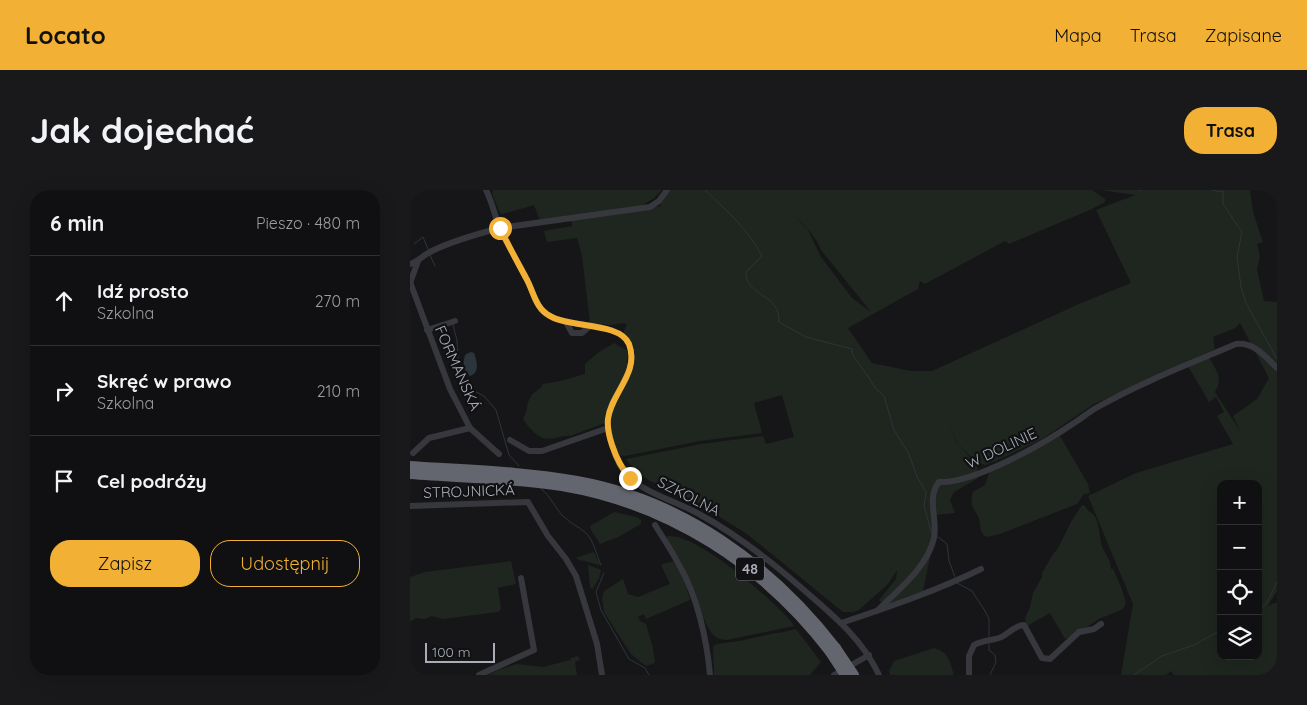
<!DOCTYPE html>
<html lang="pl">
<meta charset="utf-8">
<style>
body{margin:0;font-family:Quicksand,sans-serif;background:#19191b;color:#f1f3f6}
.controls{position:absolute;right:15px;bottom:15px;display:grid;overflow:hidden;border-radius:10px;box-shadow:0 5px 20px #0002}
.controls button{width:45px;height:45px;display:grid;place-items:center;padding:0;border:0;border-bottom:1px solid #303032;background:#101012;color:#f1f3f6;font:25px sans-serif}
.scale{position:absolute;left:15px;bottom:12px;width:70px;box-sizing:border-box;padding-left:5px;border:2px solid #a8adb8;border-top:0;font-size:14px;line-height:18px;white-space:nowrap;color:#a8adb8;-webkit-text-stroke:4px #111113;paint-order:stroke}
.stop{position:absolute;width:15px;height:15px;margin:-11px;border:4px solid #f2b134;border-radius:50%;background:#fff}
.stop.end{background:#f2b134;border-color:#fff;box-shadow:0 1px 5px #0008}
.list{margin:0;padding:0;list-style:none}
h2{display:flex;justify-content:space-between;align-items:center;height:65px;margin:0;padding:0 20px;font-size:21px}
h2 small{font-size:16px;font-weight:400;color:#9c9d9f}
.list li{display:grid;grid-template-columns:32px 1fr auto;gap:15px;align-items:center;box-sizing:border-box;height:90px;padding:0 20px;border-top:1px solid #303032}
.list b{display:block;font-size:19px;white-space:nowrap}
.list p{margin:0;font-size:16px;white-space:nowrap;color:#9c9d9f}
.list em{font-size:16px;font-style:normal;color:#9c9d9f}
.actions{display:flex;gap:10px;padding:15px 20px}
.actions a{flex:1;padding:11px 0;border:1px solid #f2b134;border-radius:20px;text-align:center;font-size:18px;color:#f2b134}
.actions .main{background:#f2b134;color:#111}
.icon{flex:none;width:28px;height:28px;fill:none;stroke:currentColor;stroke-width:2;stroke-linecap:round;stroke-linejoin:round}
.map{position:relative;flex:none;width:867px;height:485px;overflow:hidden;border-radius:20px}
header{display:flex;align-items:center;gap:30px;box-sizing:border-box;height:70px;padding:0 25px;background:#f2b134;color:#111}
header strong{font-size:24px}
nav{display:flex;gap:28px;margin-inline-start:auto;font-size:18px}
.intro{display:flex;align-items:center;justify-content:space-between;box-sizing:border-box;height:120px;padding:0 30px}
h1{margin:0;font-size:35px}
.button{padding:12px 22px;border-radius:20px;background:#f2b134;color:#111;font-size:18px;font-weight:700}
main{display:flex;gap:30px;padding:0 30px}
aside{flex:1;background:#101012;border-radius:20px;box-shadow:0 5px 20px #0002}
.map>svg:first-child{display:block}
.green{fill:#1e261f;fill-rule:evenodd}
.water{fill:#2c353c}
.lines{fill:none;stroke-linecap:round;stroke-linejoin:round}
.stream{stroke:#2c353c;stroke-width:1}
.minor{stroke:#37383d;stroke-width:6}
.highway{stroke:#63666e;stroke-width:10}
.highway-bridge{stroke:#63666e;stroke-width:10}
.route{stroke:#f2b134;stroke-width:6}
.labels{text-anchor:middle;dominant-baseline:central;stroke-width:4.5;stroke-linejoin:round;paint-order:stroke}
.shield{fill:#111113;stroke:#7b7e86;stroke-width:1}
.shield-label{font-size:14px;font-weight:bold;fill:#a8adb8}
.street-label{font-size:15px;fill:#a8adb8;stroke:#111113}
</style>
<header>
<strong>Locato</strong>
<nav><a>Mapa</a><a>Trasa</a><a>Zapisane</a></nav>
</header>
<div class="intro"><h1>Jak dojechać</h1><a class="button">Trasa</a></div>
<main>
<aside>
<h2>6 min<small>Pieszo · 480 m</small></h2>
<ul class="list">
<li><svg class="icon" aria-label="ahead" viewBox="0 0 24 24"><path d="M12 20V5M6 11l6-6 6 6"/></svg><div><b>Idź prosto</b><p>Szkolna</p></div><em>270 m</em></li>
<li><svg class="icon" aria-label="right" viewBox="0 0 24 24"><path d="M7 20v-9h11M14 6l5 5-5 5"/></svg><div><b>Skręć w prawo</b><p>Szkolna</p></div><em>210 m</em></li>
<li><svg class="icon" aria-label="arrive" viewBox="0 0 24 24"><path d="M6 21V4h12l-3 4 3 4H6"/></svg><div><b>Cel podróży</b></div></li>
</ul>
<div class="actions"><a class="main">Zapisz</a><a>Udostępnij</a></div>
</aside>
<div class="map">
<svg width="867" height="485" viewBox="0 0 867 485">
<rect width="100%" height="100%" fill="#161618"/>
<g class="green">
<polygon points="83,0 252,0 244,8 233,15 130,31 124,15 93,24 90,23 82,4"/>
<path d="M 259,0 L 682,0 L 695,9 L 695,12 L 682,19 L 599,54 L 595,51 L 515,94 L 510,91 L 508,99 L 438,138 L 462,173 L 501,181 L 522,181 L 671,113 L 721,93 L 686,20 L 725,5 L 691,0 L 840,0 L 843,22 L 853,52 L 847,54 L 850,66 L 847,79 L 854,111 L 867,112 L 867,401 L 858,416 L 867,412 L 867,485 L 764,485 L 761,481 L 756,485 L 711,485 L 723,414 L 678,306 L 726,283 L 823,254 L 807,226 L 814,222 L 806,207 L 799,212 L 778,176 L 799,167 C 806,181 814,187 805,202 L 830,241 L 823,226 L 847,209 L 859,188 L 830,133 L 825,138 L 803,147 L 805,159 L 684,214 L 632,249 L 586,271 L 575,275 L 567,273 L 548,254 L 538,232 L 547,253 L 567,275 L 567,289 L 544,302 L 540,310 L 545,323 L 525,325 L 522,358 L 513,401 L 475,416 L 469,410 L 486,389 L 487,380 L 478,394 L 449,420 L 444,422 L 433,422 L 337,344 L 281,309 L 270,304 L 271,300 C 252,300 227,286 216,269 L 291,254 L 353,246 L 356,254 L 384,247 L 372,205 L 344,213 L 352,243 L 290,251 L 215,266 L 207,265 C 204,254 198,243 200,231 C 205,204 244,167 213,143 L 217,134 L 214,133 L 200,135 L 180,133 L 172,66 L 167,48 L 137,52 L 134,41 L 162,36 L 161,29 L 251,16 L 251,13 ZM 384,26 C 396,37 405,45 411,60 L 461,122 L 442,108 L 411,67 L 398,40 ZM 811,294 L 848,294 L 848,466 L 811,466 Z"/>
<path d="M 204,153 L 218,161 L 217,178 L 195,233 L 160,246 C 152,245 146,249 139,249 C 128,249 119,238 113,229 C 118,221 116,213 121,206 C 125,201 130,200 133,194 L 150,191 L 175,184 L 175,174 L 189,162 Z"/>
<path d="M 650,246 L 678,294 L 680,303 L 674,304 L 667,314 L 590,344 L 576,347 C 569,342 571,336 569,329 C 568,324 563,320 562,315 C 561,311 562,306 563,302 L 575,295 L 580,280 Z"/>
<path d="M 672,315 L 675,316 C 678,321 679,321 683,324 C 690,332 689,347 692,356 C 695,364 701,370 701,379 L 703,379 L 711,397 L 716,413 L 713,419 L 689,429 L 663,446 L 655,449 L 640,423 L 617,436 L 615,428 L 620,417 L 623,403 L 632,387 L 632,383 L 643,364 L 647,360 L 661,332 Z"/>
<polygon points="204,322 227,327 231,330 231,334 208,347 190,354 181,340 180,336"/>
<path d="M 258,346 C 286,344 349,399 369,419 C 374,424 381,430 384,436 L 317,450 C 297,450 298,430 288,419 L 256,348 Z"/>
<polygon points="184,362 190,375 166,369 168,367"/>
<polygon points="101,371 106,394 88,398 91,419 88,422 33,429 22,426 14,429 6,428 0,432 0,387 15,382"/>
<polygon points="263,371 275,391 280,410 236,429 234,424 228,427 230,431 236,434 243,458 245,473 236,476 221,464 194,422 192,408 194,401 213,389 218,404 228,407 260,394 251,375"/>
<polygon points="178,375 191,380 189,388 182,400 182,397 181,399 180,397"/>
<polygon points="386,439 411,472 400,485 304,485 303,457 306,454 329,451 366,443 369,443"/>
<path d="M 524,458 C 539,462 540,472 544,485 L 480,485 L 479,481 L 484,471 Z"/>
<polygon points="168,466 170,470 165,472 167,485 78,485 91,479 107,474 133,477 160,470 161,468"/>
</g>
<path class="water" d="M 61,162 L 64,163 C 67,171 70,183 60,186 C 53,181 52,170 56,164 Z"/>
<g class="lines">
<g class="stream">
<path d="M 295,0 C 317,21 338,39 352,66 L 336,82 C 335,107 371,103 369,132 L 396,147 L 442,159 L 442,164 L 457,185 L 466,199 L 474,206 L 484,240 L 499,264 L 507,287 L 516,302 L 514,316 L 522,344"/>
<polyline points="802,0 813,2"/>
<polyline points="813,0 813,14 832,42 827,67 831,97 836,113 867,169"/>
<polyline points="729,1 731,0"/>
<polyline points="4,54 13,47 18,59"/>
<polyline points="20,65 25,76"/>
<polyline points="43,135 47,150 49,187 57,197 74,206 86,220 99,265 109,276"/>
<path d="M 131,299 C 141,306 145,318 153,326 C 160,333 169,337 176,343 C 184,351 186,364 191,375"/>
<polyline points="528,347 537,354 539,371 545,387"/>
<polyline points="194,383 186,402 191,420 219,469 235,478 239,485"/>
<polyline points="547,393 562,401 575,421 579,429 579,447"/>
<polyline points="848,421 857,413 867,392"/>
<polyline points="579,454 579,460 585,465 586,472 580,485"/>
<polyline points="724,485 752,466 784,455 811,440"/>
</g>
<g class="minor">
<path d="M 76,0 C 82,12 85,26 90,39 C 98,56 108,72 117,89 C 123,101 124,115 137,124 C 157,139 210,131 219,154 C 230,182 201,203 198,228 C 197,239 200,248 203,258 C 206,269 211,279 219,287 C 233,302 270,313 289,324 C 328,345 362,372 395,401 C 424,426 453,450 469,485"/>
<path d="M 0,74 C 8,72 12,66 20,62 C 41,51 67,44 90,38 L 240,17 L 249,11 L 257,0"/>
<polyline points="0,92 40,199 60,238 89,264"/>
<polyline points="0,93 8,71"/>
<polyline points="156,132 162,143 172,143 180,136"/>
<polyline points="17,140 45,131"/>
<polyline points="100,250 119,261 132,261 198,238"/>
<polyline points="3,263 19,248 60,238"/>
<polyline points="0,316 118,312 138,346 156,369 166,386 187,454 192,485"/>
<path d="M 245,335 C 253,348 262,361 269,375 C 287,405 297,450 300,485"/>
<path d="M 467,421 C 488,400 517,378 524,348 C 528,329 516,308 529,292 C 563,294 635,253 664,233 C 672,228 679,222 686,218 C 730,193 779,174 826,154 C 844,152 855,166 867,178"/>
<path d="M 431,433 C 479,417 526,401 571,379"/>
<polyline points="69,485 124,460 111,388"/>
<polyline points="424,485 459,465"/>
<path d="M 559,485 L 559,466 L 564,455 C 573,450 580,451 589,448 C 598,445 604,435 614,435 L 632,468 L 640,469 L 669,442 L 684,439 L 691,434"/>
</g>
<g class="highway">
<path d="M 0,276 C 56,280 112,281 167,291 C 272,310 361,374 426,458"/>
<path d="M 0,284 C 50,288 102,288 152,296 C 259,314 354,375 420,462"/>
</g>
<g class="highway-bridge">
<polyline points="426,458 444,485"/>
<polyline points="420,462 435,485"/>
</g>
</g>
<g class="lines">
<path class="route" d="M 90,38 C 98,55 107,71 116,88 C 124,102 125,118 140,126 C 159,138 210,132 219,154 C 230,183 201,203 198,229 C 197,238 199,246 202,255 C 206,267 211,278 220,288"/>
</g>
<g class="labels">
<rect class="shield" x="326" y="367.5" width="28" height="23" rx="4"/>
<g class="shield-label">
<text x="340" y="379">48</text>
</g>
<g class="street-label">
<text transform="translate(48 178) rotate(66)">FORMANSKÁ</text>
<text transform="translate(591 258) rotate(-25)">W DOLINIE</text>
<text transform="translate(59 301) rotate(-2)">STROJNICKÁ</text>
<text transform="translate(279 306) rotate(27)">SZKOLNA</text>
</g>
</g>
</svg>
<div class="controls">
<button>+</button>
<button>−</button>
<button><svg class="icon" aria-label="locate" viewBox="0 0 24 24"><circle cx="12" cy="12" r="6"/><path d="M12 2v4M12 18v4M2 12h4M18 12h4"/></svg></button>
<button><svg class="icon" aria-label="layers" viewBox="0 0 24 24"><path d="M12 4l9 5-9 5-9-5zM3 14l9 5 9-5"/></svg></button>
</div>
<div class="scale">100 m</div>
<div class="stop" style="left:90px;top:38px"></div>
<div class="stop end" style="left:220px;top:288px"></div>
</div>
</main>
